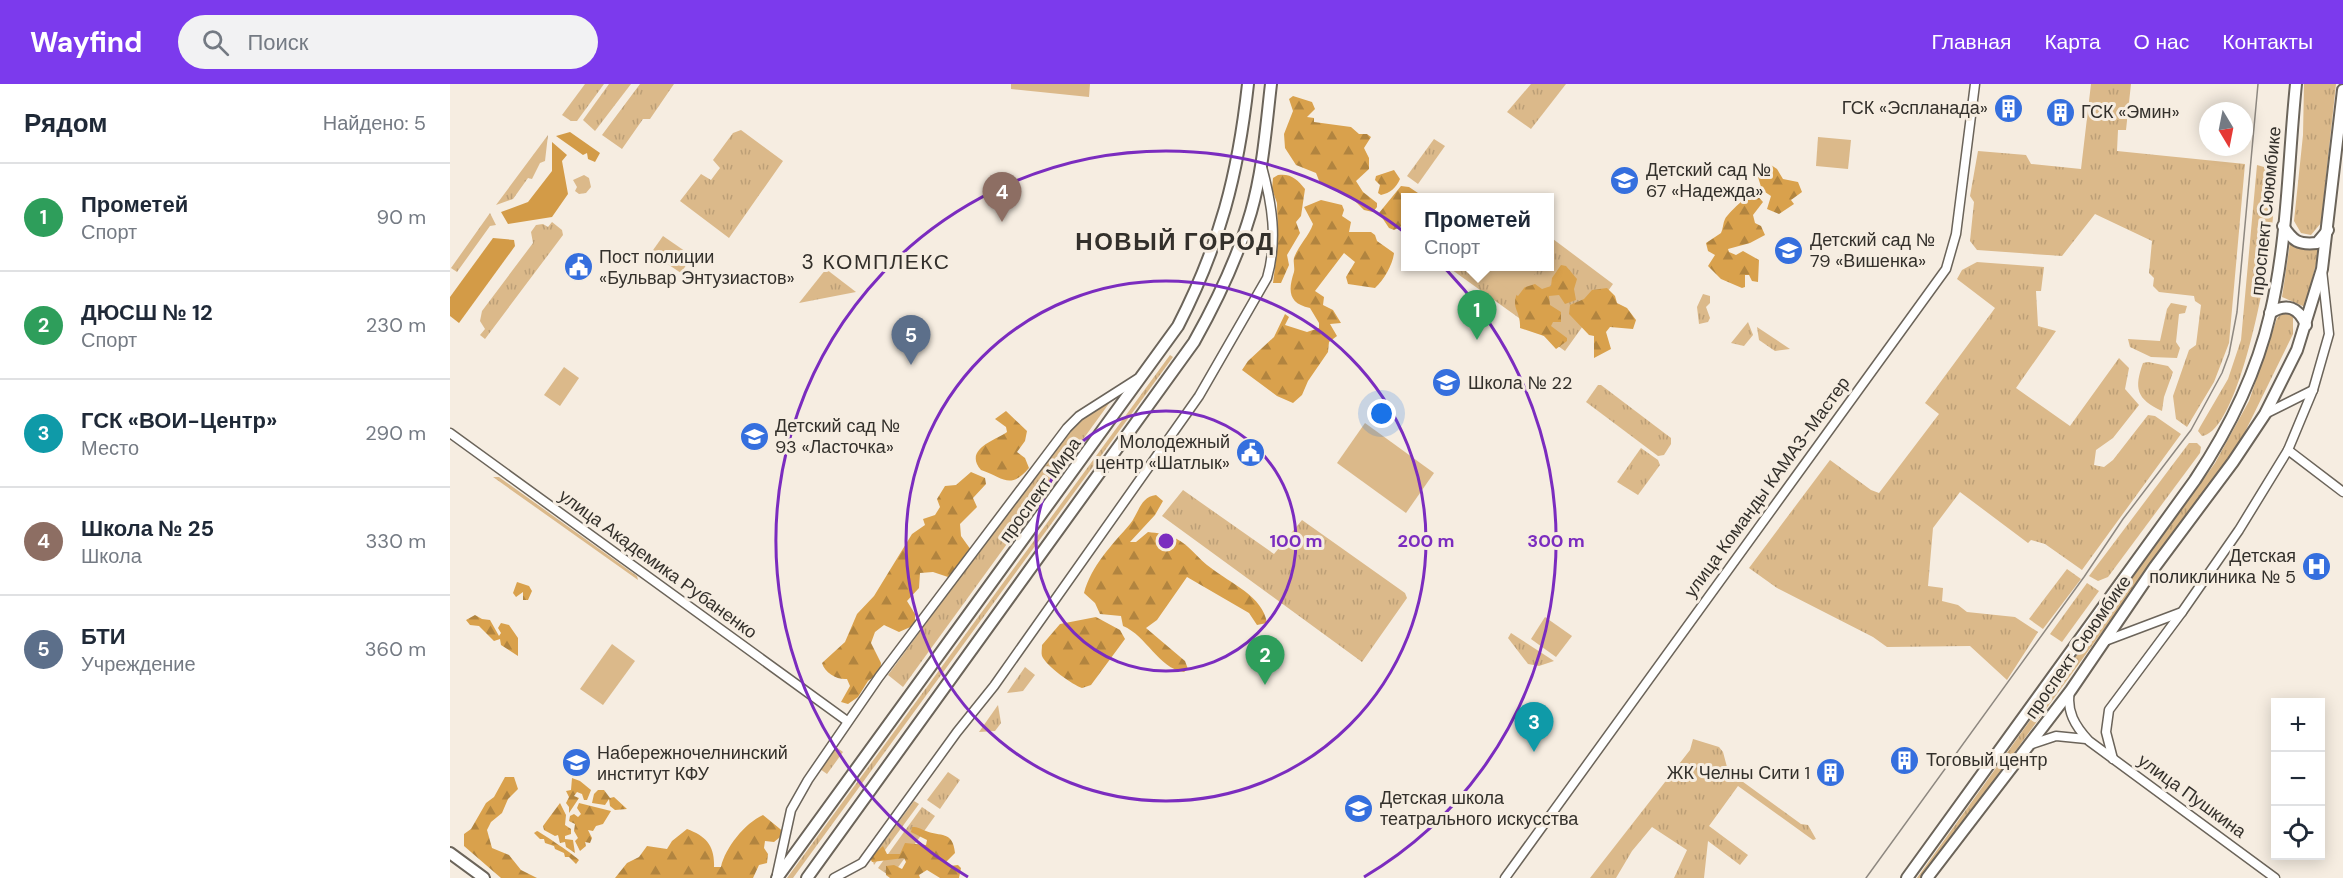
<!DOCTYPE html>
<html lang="ru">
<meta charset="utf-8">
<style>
body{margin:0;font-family:"DM Sans",sans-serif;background:#f2f2f3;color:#1f2937}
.controls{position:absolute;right:18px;bottom:18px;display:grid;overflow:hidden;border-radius:0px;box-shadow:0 3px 15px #0003}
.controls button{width:54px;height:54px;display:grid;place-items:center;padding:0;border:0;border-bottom:2px solid #e0e1e3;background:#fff;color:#1f2937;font:30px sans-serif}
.compass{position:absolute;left:1749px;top:18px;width:54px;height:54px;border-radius:50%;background:#fff;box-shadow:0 3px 15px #0003;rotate:170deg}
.you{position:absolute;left:932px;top:330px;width:21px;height:21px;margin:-15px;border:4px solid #fff;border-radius:50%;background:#1a73e8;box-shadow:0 0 0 9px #1a73e833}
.badge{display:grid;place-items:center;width:39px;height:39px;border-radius:50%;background:#7c3aed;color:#fff;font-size:20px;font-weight:700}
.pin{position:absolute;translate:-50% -50px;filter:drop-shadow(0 2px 3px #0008)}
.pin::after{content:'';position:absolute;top:32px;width:21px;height:18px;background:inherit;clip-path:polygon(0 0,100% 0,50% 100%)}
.popup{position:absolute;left:951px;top:109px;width:153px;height:78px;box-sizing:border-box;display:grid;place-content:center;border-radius:0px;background:#fff;filter:drop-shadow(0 2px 4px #0005);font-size:20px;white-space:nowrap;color:#747a83}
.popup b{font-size:22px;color:#1f2937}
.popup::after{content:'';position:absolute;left:50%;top:100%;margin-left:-12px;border:12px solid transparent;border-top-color:#fff}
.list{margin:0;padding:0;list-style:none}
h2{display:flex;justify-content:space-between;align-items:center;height:78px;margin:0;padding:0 24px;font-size:26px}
h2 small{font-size:20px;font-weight:400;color:#747a83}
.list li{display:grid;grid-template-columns:39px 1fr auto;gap:18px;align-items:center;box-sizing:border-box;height:108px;padding:0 24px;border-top:2px solid #e0e1e3}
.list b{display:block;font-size:22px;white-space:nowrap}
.list p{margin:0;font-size:20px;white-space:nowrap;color:#747a83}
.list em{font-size:20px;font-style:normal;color:#747a83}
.icon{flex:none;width:33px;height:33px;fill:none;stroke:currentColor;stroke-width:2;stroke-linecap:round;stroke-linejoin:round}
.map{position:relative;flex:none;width:1893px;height:794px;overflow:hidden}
header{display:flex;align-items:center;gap:36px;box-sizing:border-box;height:84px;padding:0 30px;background:#7c3aed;color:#fff}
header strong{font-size:28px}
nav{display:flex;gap:33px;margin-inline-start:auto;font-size:21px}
.search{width:420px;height:54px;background:#f2f2f3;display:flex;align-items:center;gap:15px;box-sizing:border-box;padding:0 21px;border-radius:33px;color:#747a83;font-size:22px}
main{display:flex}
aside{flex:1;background:#fff}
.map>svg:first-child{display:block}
.grass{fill:url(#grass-tufts)}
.forest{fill:url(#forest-firs)}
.pitch{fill:#dbb98a}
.water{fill:#d39b47}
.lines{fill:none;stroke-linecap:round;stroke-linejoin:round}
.minor-casing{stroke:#6b645a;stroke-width:11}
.major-casing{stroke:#6b645a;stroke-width:14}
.minor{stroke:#fff;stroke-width:8}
.major{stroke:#fff;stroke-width:10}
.tram{stroke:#8e8880;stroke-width:1.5}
.ring{fill:none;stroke:#7b2cbf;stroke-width:3}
.labels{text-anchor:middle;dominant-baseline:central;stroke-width:6;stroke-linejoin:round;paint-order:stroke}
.poi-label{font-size:18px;fill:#33302b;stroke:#f6ede1;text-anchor:start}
.street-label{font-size:18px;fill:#33302b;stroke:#f6ede1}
.quarter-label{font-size:21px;letter-spacing:1.5px;fill:#33302b;stroke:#f6ede1}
.district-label{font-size:24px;font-weight:bold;letter-spacing:1.5px;fill:#33302b;stroke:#f6ede1}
.centre{fill:#7b2cbf;stroke:#f6ede1;stroke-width:3}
.ring-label{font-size:18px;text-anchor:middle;font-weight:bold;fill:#7b2cbf;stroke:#f6ede1;stroke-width:6;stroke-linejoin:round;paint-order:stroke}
</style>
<header>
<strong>Wayfind</strong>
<div class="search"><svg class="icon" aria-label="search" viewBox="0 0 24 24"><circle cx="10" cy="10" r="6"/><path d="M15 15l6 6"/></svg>Поиск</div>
<nav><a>Главная</a><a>Карта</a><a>О нас</a><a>Контакты</a></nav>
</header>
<main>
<aside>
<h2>Рядом<small>Найдено: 5</small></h2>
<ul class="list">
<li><span class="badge" style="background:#2e9e5b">1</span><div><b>Прометей</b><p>Спорт</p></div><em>90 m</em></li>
<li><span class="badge" style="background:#2e9e5b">2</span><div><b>ДЮСШ № 12</b><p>Спорт</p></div><em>230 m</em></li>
<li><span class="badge" style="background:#0f9aa8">3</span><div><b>ГСК «ВОИ-Центр»</b><p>Место</p></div><em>290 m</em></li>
<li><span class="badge" style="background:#8d6e63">4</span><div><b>Школа № 25</b><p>Школа</p></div><em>330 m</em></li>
<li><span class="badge" style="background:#5c6f8a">5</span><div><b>БТИ</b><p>Учреждение</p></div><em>360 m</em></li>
</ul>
</aside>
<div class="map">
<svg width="1893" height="794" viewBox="0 0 1893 794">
<defs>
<pattern id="grass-tufts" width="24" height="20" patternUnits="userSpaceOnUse" patternTransform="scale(1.5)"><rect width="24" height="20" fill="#dbb98a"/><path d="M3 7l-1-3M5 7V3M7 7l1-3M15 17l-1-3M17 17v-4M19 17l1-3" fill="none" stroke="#bc9f77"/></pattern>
<pattern id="forest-firs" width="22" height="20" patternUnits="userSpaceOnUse" patternTransform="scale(1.5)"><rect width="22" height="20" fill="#d9a14c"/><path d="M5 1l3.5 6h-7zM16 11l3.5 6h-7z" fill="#b1843f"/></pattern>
</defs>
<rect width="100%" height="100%" fill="#f6ede1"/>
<g class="grass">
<polygon points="135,0 154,0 127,37 121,37 112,31"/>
<polygon points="159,0 181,0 145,47 133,36"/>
<polygon points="190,0 224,0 200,35 193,35 172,65 152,51"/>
<polygon points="1081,0 1116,0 1081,45 1057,28"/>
<polygon points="1641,0 1681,0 1676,46 1668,46 1667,67 1795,80 1779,259 1764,298 1737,343 1726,335 1723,312 1739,266 1746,261 1751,221 1745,217 1744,212 1709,208 1703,202 1704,194 1699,189 1702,157 1645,130 1612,172 1527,166 1520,157 1524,118 1520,112 1528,67 1576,71 1581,80 1631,85"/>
<polygon points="1854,0 1886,0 1871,139 1861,151 1851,149 1844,137 1853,51"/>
<polygon points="291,46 333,77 279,154 230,117 251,90 261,96 270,84 263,76 283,49"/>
<polygon points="98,51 95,77 90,79 82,95 78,94 63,115 46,121"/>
<polygon points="984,55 995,62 968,100 957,92"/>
<path d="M 1807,81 L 1814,83 C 1818,89 1823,96 1824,103 C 1828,141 1793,348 1752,352 L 1748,347 L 1750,343 L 1778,295 L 1791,256 Z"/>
<polygon points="134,91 139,94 141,103 136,109 129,110 125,107 127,103 123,96"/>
<polygon points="40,129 46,141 40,142 7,188 1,184"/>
<polygon points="102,138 112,146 113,151 35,255 30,251 35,245 30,237 32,227 83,159 81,148 86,141 93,140 98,143"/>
<polygon points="1099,152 1163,200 1115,267 998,183 1099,182"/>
<polygon points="1840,159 1870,164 1855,223 1832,213"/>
<polygon points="1527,178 1594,183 1591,207 1586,207 1588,242 1606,247 1566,304 1620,342 1669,274 1679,284 1675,305 1689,321 1663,354 1646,366 1644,381 1654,383 1663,376 1698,331 1705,332 1731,350 1632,486 1595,460 1581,456 1578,459 1510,408 1483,444 1478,502 1493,504 1492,517 1508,521 1517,528 1565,533 1588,548 1557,596 1520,562 1437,563 1423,553 1327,504 1299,484 1380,376 1421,406 1429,409 1489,330 1475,319 1545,224 1507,195 1512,186"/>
<polygon points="376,185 406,208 349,219"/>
<polygon points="1253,210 1260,212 1260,219 1256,223 1260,234 1258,238 1249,240 1247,223"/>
<polygon points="1721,219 1737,222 1735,229 1729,230 1726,258 1730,264 1727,274 1701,273 1680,263 1678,255 1710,257 1717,225"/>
<polygon points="1833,229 1843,232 1843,250 1793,352 1778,375 1473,794 1467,794 1765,379 1799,317 1827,234"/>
<polygon points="1298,238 1303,251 1294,262 1281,259"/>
<polygon points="1307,243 1340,265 1325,267 1309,256"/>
<polygon points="720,271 723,273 343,794 337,794"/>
<path d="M 1698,278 L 1718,282 L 1723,288 L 1714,313 L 1712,327 C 1686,315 1684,304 1693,279 Z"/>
<polygon points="1148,301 1151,301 1221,354 1221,360 1214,371 1208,372 1136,318"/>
<polygon points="663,314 453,603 438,591 622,341"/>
<polygon points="1739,359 1747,359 1751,363 1750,369 1658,493 1648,497 1639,492"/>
<polygon points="1191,364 1208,376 1210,381 1188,411 1167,398"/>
<polygon points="43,393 49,393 187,492 188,496"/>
<polygon points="733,406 824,470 852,436 955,509 957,514 912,578 712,432"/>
<polygon points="1617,485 1631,495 1593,545 1579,535"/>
<polygon points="1637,499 1649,507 1612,558 1600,550"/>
<polygon points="1061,549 1104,577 1089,582 1078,580 1058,554"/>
<polygon points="575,583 585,591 573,607 557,609"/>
<polygon points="548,621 551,639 545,647 529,648"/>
<polygon points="1243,655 1269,663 1273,668 1277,683 1289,695 1351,740 1358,741 1366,755 1363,756 1288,702 1259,742 1298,771 1290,781 1258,757 1254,794 1224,794 1237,766 1202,743 1182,767 1166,794 1140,794 1240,666"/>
<polygon points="386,663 393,668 377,690 370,685"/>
<polygon points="498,688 510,696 490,725 477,716"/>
<polygon points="464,717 469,720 424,781 422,774"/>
<polygon points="472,723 485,732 441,793 428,784"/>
</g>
<g class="forest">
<polygon points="843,12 862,18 865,25 857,33 864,34 864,38 901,43 909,50 917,50 921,53 914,64 919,74 919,85 906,97 913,108 927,119 927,123 923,128 914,126 903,115 870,99 866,89 846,81 835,64 834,50 843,27 839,15"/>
<polygon points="1321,81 1327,85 1333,95 1348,98 1352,108 1341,116 1344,120 1329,130 1317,125 1321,112 1312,106 1308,93 1312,84"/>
<path d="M 944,86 L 950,95 C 946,104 940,109 931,111 L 928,109 L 930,101 L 925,96 L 926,92 Z"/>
<path d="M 828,91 C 841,89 848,96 855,105 L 851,132 L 846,138 L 850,149 L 837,171 L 839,181 L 831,199 L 823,199 L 828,159 L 827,119 L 822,105 L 823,94 Z"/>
<polygon points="951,102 959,103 974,113 955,113 955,144 952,142 944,146 939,144 929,129"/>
<path d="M 1304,108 L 1313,118 L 1303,131 L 1305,139 L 1311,142 L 1315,151 L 1300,159 L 1278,165 L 1279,168 L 1286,171 L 1293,167 L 1309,176 L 1308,198 L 1302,197 L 1299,191 L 1295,191 L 1295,203 L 1292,204 L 1271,195 L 1258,182 L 1265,171 L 1258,167 L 1256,159 L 1271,149 C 1273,145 1273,139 1275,135 C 1279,128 1298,111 1304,108 Z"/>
<path d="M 871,116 L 892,121 L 894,126 L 892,132 L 901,138 L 899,148 L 921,148 L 925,151 L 927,157 L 944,169 C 943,180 934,196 925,204 L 898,200 L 896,193 L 905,178 L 894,169 L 865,207 L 874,213 L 873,221 L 883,226 L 891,239 L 880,240 L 887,252 L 879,258 L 878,268 L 858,297 L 852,311 L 843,319 L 827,312 L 792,286 L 798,277 L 824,253 L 835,230 L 839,233 L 835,241 L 857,248 L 869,244 L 869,239 L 860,224 C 838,220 838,206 844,188 C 845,183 843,179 844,174 C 848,162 859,152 863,140 L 854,123 Z"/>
<path d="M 1111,181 L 1116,182 L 1127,195 L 1124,205 L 1126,216 L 1115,220 L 1109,211 L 1099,212 L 1100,221 L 1111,228 L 1111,238 L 1103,238 L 1101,242 L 1117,254 L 1117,257 L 1106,265 L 1094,252 L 1070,244 C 1071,225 1059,225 1069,205 L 1085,200 L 1092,205 L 1101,202 L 1102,194 Z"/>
<polygon points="1157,204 1165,212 1167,219 1177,224 1186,236 1183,245 1160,243 1156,248 1161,265 1144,274 1144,252 1139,251 1119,230 1120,221 1134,215 1142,206"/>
<path d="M 556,327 L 577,347 L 575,357 L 567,368 L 575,374 L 579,384 C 560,406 554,394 531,386 C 513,365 546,356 557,348 L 556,343 L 545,335 Z"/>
<path d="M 521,388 L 535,394 L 536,400 L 523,414 L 527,423 L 510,440 L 511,452 L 521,466 L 505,490 L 498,493 L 483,488 L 470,489 L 469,504 L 457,517 L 465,530 L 465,541 L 449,548 L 434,541 L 425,548 L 421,559 L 431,579 L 430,588 L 418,597 L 408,613 L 398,620 L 391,618 L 400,602 L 397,595 C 387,596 375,589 372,579 L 395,558 L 407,530 L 424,512 L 462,450 L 475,441 L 473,435 L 485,431 L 490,423 L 487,415 L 495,402 L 506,401 Z"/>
<path d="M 706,411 L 713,417 L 705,431 L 680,458 L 686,458 L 698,448 C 707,449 717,450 725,454 C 741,462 748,475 761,484 C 780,499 813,512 817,539 L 807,541 L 799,529 L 737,493 L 707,536 L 696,544 L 735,577 L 738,585 L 734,588 C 708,584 697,552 673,542 L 671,532 L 650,530 L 645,519 L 634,509 C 641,482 662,461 680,440 C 689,429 690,413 706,411 Z"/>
<polygon points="67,498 79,502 82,507 78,516 73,516 73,508 66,513 63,509"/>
<polygon points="25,531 32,535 40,536 49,552 51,549 48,544 51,539 59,541 68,554 68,572 51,561 50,555 44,557 29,542 20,541 16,536"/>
<path d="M 646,533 L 670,546 L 675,555 L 641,601 L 632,604 C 623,601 596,582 592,572 C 591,569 592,565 592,561 L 610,540 Z"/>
<polygon points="55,693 64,693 68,705 58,715 52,729 41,738 37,746 42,764 59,771 71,786 87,794 51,794 14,762 14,750 21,745 36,719 44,713"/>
<polygon points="122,694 130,697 141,706 137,716 134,716 132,710 127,708 124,712 129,714 119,729 119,723 116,719 119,713 116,707 121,706"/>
<polygon points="148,706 154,706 160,714 164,713 177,725 165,726 160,722 159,715 155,721 142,719 144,710"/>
<polygon points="110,719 116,731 115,741 121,745 121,750 115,752 115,755 123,756 125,769 116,763 115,758 110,759 108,751 105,752 94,746 93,742"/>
<polygon points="129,719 161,727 153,740 146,742 143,747 138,746 142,754 140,759 135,758 136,762 130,767 125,757 128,754 124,747 125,740 119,737 120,732 124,730 128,733 131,730 127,724"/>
<path d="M 313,731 L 335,749 L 324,758 L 315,757 L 314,764 L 318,770 L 317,779 L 309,781 L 303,794 L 165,794 L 177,779 L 189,773 L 197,762 L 217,765 L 222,757 L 237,745 C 256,752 265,762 264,783 L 271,783 C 275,764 295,739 313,731 Z"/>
<path d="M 462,743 C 469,743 470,745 476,747 C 490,753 503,746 505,769 L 496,778 L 500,782 L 508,781 L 511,784 L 509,794 L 490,794 L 477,786 L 469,791 L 470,794 L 440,794 L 436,791 L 436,782 L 444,781 L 452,785 L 456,778 L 454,774 L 422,778 L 420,774 L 433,762 L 437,770 L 450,770 L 455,759 L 476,761 L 477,756 L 461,748 Z"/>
<path d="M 87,747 C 92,749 127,773 129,776 L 126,780 L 119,773 L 115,773 L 114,769 L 105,765 L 104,762 L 95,759 L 94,755 L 90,755 L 84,749 Z"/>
</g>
<g class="pitch">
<polygon points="561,0 640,0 639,13 561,5"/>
<polygon points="1368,53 1401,56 1398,85 1366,82"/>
<polygon points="213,152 242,172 231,189 201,169"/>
<polygon points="1044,183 1044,182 1090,183 1068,212 1038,191"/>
<polygon points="114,283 129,294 110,322 94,311"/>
<polygon points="915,339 984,389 956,429 887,379"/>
<polygon points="1095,533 1122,552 1106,573 1081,555"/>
<polygon points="162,560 185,577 153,621 130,605"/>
</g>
<g class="water">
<polygon points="120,48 150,69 145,78 138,75 137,69 133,71 106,52"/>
<polygon points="102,58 117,71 112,77 118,110 102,133 58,140 51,128 78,118 102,87"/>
<polygon points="43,154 64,156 65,162 9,239 0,232 0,213"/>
</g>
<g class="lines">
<defs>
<g id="minor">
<polyline points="1815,330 1863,306"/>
<polyline points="0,349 397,637"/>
<polyline points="1838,366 1893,408"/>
<polyline points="1655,557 1732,528 1789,446 1838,366 1863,306 1879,250 1872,186"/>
<path d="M 1620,607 C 1616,627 1625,642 1639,657 L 1825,794"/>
<polyline points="1579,661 1606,652 1636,655"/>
<polyline points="1663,675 1656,648 1659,626 1732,528"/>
<polyline points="327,790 341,726 358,696 429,593 617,344 629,332 687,295"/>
<path d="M 384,794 L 412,779 L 507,648 L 544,602 L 749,312 L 817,194 C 828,156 822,120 812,83"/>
<polyline points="1055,794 1496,185 1506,150 1525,0"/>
</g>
<g id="major">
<path d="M 1833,142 C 1843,157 1848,161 1867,159 L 1878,146"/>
<path d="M 1820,229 C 1837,218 1849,224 1856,241"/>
<polyline points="0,769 34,794"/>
<path d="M 327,794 L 728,242 C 770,160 788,91 798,0"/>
<path d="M 357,794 L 744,258 C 767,217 788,173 801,128 C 813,86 816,43 821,0"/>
<path d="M 1457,794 L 1745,396 C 1779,345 1806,291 1820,231 C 1838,156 1838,76 1846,0"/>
<polyline points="1477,794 1621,606 1704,484 1783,378 1815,330 1847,266 1872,185 1893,6"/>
</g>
</defs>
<use href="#minor" class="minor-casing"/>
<use href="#major" class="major-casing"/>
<use href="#minor" class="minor"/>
<use href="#major" class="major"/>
<polyline class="tram" points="1416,794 1634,493 1673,435 1741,346 1772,289 1779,270 1787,228 1808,0"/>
</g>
<g class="ring">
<circle cx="716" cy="457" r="130"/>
<circle cx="716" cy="457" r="260"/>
<path d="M518 793A390 390 0 1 1 914 793"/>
</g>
<defs>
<symbol id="building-disc" viewBox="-11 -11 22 22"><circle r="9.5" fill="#356fde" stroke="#f6ede1"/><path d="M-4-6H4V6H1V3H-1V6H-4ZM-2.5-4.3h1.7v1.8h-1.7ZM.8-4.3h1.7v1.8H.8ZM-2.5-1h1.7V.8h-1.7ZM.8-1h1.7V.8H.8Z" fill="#fff"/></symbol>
<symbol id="school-disc" viewBox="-11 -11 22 22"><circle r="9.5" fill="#356fde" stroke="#f6ede1"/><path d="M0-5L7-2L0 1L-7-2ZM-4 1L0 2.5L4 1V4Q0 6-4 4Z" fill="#fff"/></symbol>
<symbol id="civic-disc" viewBox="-11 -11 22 22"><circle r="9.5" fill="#356fde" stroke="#f6ede1"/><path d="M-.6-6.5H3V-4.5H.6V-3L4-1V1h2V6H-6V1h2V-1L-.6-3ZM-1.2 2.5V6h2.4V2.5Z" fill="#fff"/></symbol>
<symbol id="hospital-disc" viewBox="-11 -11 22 22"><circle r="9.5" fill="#356fde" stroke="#f6ede1"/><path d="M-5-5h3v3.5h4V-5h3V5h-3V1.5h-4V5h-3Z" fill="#fff"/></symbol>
<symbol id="university-disc" viewBox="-11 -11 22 22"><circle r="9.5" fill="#356fde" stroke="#f6ede1"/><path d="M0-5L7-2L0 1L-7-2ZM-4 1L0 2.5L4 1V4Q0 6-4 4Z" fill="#fff"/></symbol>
</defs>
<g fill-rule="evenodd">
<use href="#building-disc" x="1542" y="8" width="33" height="33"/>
<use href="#building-disc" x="1594" y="12" width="33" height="33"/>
<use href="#school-disc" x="1158" y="80" width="33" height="33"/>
<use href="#school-disc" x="1322" y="150" width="33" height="33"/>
<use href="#civic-disc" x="112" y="166" width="33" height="33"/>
<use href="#school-disc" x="980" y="282" width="33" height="33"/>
<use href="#school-disc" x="288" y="336" width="33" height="33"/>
<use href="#civic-disc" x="784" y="352" width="33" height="33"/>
<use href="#hospital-disc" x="1850" y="466" width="33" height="33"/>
<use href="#building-disc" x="1438" y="660" width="33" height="33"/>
<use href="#university-disc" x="110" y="662" width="33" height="33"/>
<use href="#building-disc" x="1364" y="672" width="33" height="33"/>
<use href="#school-disc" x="892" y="708" width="33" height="33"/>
</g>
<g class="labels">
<g class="poi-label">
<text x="1538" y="24" text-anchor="end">ГСК «Эспланада»</text>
<text x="1631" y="28">ГСК «Эмин»</text>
<text x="1196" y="86">Детский сад №<tspan x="1196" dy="21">67 «Надежда»</tspan></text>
<text x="1360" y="156">Детский сад №<tspan x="1360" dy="21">79 «Вишенка»</tspan></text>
<text x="149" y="173">Пост полиции<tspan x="149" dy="21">«Бульвар Энтузиастов»</tspan></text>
<text x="1018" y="299">Школа № 22</text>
<text x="325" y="342">Детский сад №<tspan x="325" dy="21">93 «Ласточка»</tspan></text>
<text x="780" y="358" text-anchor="end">Молодежный<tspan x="780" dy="21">центр «Шатлык»</tspan></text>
<text x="1846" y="472" text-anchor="end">Детская<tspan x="1846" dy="21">поликлиника № 5</tspan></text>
<text x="147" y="669">Набережночелнинский<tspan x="147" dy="21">институт КФУ</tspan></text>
<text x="1476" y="676">Тоговый центр</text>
<text x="1360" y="689" text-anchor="end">ЖК Челны Сити 1</text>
<text x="930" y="714">Детская школа<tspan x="930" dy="21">театрального искусства</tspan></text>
</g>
<g class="street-label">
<text transform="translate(1816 127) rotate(-84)">проспект Сююмбике</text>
<text transform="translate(1317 403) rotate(-54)">улица Команды КАМАЗ-Мастер</text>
<text transform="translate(590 406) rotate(-54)">проспект Мира</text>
<text transform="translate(208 480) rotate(36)">улица Академика Рубаненко</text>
<text transform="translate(1628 563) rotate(-55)">проспект Сююмбике</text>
<text transform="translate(1742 712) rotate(36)">улица Пушкина</text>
</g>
<g class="quarter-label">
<text x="426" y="178">3 КОМПЛЕКС</text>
</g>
<g class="district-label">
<text x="725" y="157">НОВЫЙ ГОРОД</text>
</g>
</g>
<circle cx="716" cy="457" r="9" class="centre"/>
<g class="ring-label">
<text x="846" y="463">100 m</text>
<text x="976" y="463">200 m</text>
<text x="1106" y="463">300 m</text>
</g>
</svg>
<div class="controls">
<button>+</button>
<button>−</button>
<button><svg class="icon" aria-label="locate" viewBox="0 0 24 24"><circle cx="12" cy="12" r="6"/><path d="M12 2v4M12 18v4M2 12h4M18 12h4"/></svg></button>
</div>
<svg class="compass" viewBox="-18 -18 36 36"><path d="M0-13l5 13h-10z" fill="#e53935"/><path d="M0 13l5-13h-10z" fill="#747a83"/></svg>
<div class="you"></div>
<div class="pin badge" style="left:1027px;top:256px;background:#2e9e5b">1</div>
<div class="popup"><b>Прометей</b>Спорт</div>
<div class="pin badge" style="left:815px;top:601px;background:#2e9e5b">2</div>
<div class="pin badge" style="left:1084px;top:668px;background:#0f9aa8">3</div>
<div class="pin badge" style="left:552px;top:138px;background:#8d6e63">4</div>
<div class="pin badge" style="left:461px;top:281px;background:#5c6f8a">5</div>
</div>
</main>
